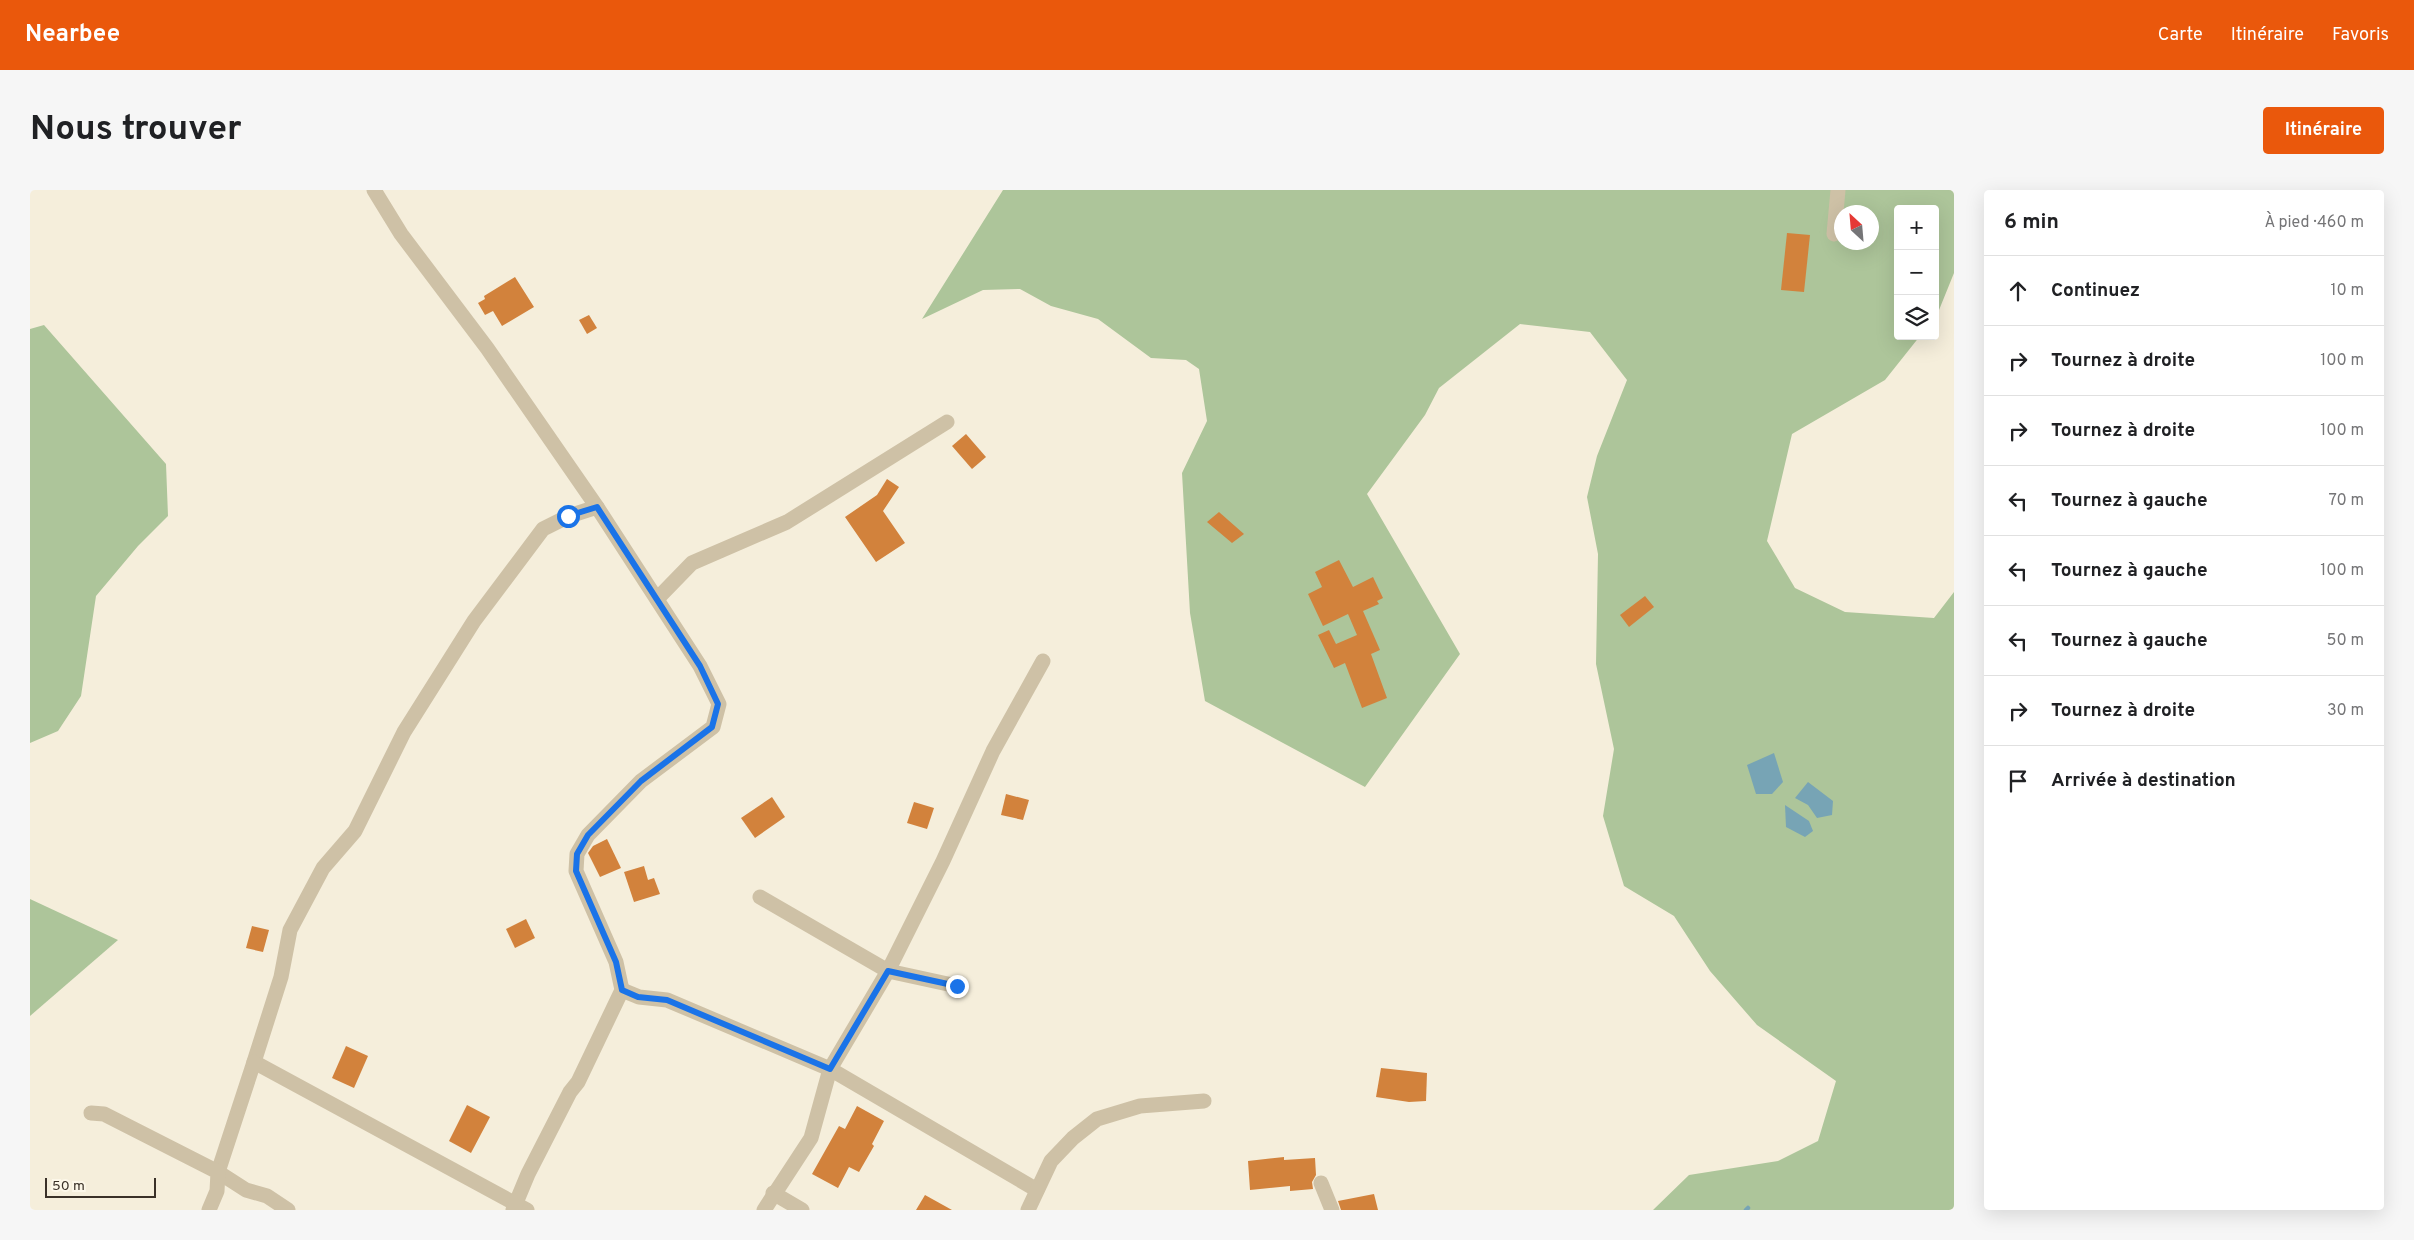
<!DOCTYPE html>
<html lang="fr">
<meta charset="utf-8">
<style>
body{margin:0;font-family:Overpass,sans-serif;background:#f6f6f6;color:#202124}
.controls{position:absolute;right:15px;top:15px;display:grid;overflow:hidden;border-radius:5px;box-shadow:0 5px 20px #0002}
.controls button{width:45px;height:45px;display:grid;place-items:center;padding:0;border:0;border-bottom:1px solid #e0e0e0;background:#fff;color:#202124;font:25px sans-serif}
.compass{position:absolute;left:1804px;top:15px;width:45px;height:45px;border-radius:50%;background:#fff;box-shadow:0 5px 20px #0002;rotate:334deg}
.scale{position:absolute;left:15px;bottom:12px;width:111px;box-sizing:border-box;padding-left:5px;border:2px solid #3a3128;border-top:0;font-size:14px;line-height:18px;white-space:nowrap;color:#3a3128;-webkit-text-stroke:4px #fcf7e9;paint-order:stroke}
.stop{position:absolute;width:15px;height:15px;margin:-11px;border:4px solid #1a73e8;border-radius:50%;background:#fff}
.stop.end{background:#1a73e8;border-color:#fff;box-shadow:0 1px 5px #0008}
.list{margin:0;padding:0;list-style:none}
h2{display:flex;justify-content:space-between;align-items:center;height:65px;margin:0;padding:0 20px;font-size:21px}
h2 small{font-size:16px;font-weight:400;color:#757577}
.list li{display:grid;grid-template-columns:32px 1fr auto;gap:15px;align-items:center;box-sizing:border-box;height:70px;padding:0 20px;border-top:1px solid #e0e0e0}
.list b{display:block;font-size:19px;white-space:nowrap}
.list em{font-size:16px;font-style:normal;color:#757577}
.icon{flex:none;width:28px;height:28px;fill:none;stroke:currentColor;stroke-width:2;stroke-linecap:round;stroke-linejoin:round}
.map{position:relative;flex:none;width:1924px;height:1020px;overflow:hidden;border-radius:5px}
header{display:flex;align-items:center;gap:30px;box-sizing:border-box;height:70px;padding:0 25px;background:#ea580c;color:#fff}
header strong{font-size:24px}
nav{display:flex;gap:28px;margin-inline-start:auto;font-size:18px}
.intro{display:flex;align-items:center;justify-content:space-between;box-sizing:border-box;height:120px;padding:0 30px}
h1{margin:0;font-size:35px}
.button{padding:12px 22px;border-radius:5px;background:#ea580c;color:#fff;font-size:18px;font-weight:700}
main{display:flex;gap:30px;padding:0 30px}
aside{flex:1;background:#fff;border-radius:5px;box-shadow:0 5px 20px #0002}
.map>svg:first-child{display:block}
.green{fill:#adc59a;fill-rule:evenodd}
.water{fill:#77a4b5}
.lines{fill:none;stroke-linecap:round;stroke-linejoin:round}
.stream{stroke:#77a4b5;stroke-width:4.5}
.building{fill:#d2823c}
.street{stroke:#cec1a6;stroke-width:15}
.route{stroke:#1a73e8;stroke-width:6}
</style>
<header>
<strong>Nearbee</strong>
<nav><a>Carte</a><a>Itinéraire</a><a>Favoris</a></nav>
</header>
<div class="intro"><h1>Nous trouver</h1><a class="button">Itinéraire</a></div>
<main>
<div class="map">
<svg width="1924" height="1020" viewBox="0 0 1924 1020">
<rect width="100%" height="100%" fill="#f5eedb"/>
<g class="green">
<path d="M 973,0 L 1924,0 L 1924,83 L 1907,125 L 1905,128 L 1905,19 L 1868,19 L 1868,146 L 1890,146 L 1855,190 L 1762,244 L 1737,351 L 1765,398 L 1815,422 L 1904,428 L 1924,402 L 1924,1020 L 1623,1020 L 1659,985 L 1748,971 L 1788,951 L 1806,891 L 1727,835 L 1680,781 L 1644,726 L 1594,696 L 1573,626 L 1584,559 L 1566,474 L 1568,364 L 1557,307 L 1567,266 L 1597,190 L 1560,142 L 1490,134 L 1409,198 L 1395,225 L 1337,304 L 1430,464 L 1335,597 L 1175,511 L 1160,423 L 1152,283 L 1177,231 L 1169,179 L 1156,170 L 1121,168 L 1068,129 L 1021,116 L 990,99 L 953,100 L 892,129 ZM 1812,22 L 1842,22 L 1842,52 L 1812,52 Z"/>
<polygon points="14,135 136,274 138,326 108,356 66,406 51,506 28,541 0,553 0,139"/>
<polygon points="0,709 88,750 0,826"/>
</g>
<g class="water">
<polygon points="1744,563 1753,592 1742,604 1726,604 1717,575"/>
<polygon points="1778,592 1803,611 1802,625 1787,628 1778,615 1765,608"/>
<polygon points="1755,615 1779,631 1783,641 1775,647 1756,637"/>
</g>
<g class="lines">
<polyline class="stream" points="1716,1020 1718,1018"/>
</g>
<g class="building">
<polygon points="1757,43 1780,45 1774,102 1751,100"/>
<polygon points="485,87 504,117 472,136 463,121 455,125 448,113 455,109 454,106"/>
<polygon points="559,125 567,138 557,144 549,130"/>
<polygon points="936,244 956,267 942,279 922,256"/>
<polygon points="857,289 869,297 853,321 875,353 846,372 815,327 847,305"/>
<polygon points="1189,322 1214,344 1202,353 1177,332"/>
<polygon points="1309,370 1323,397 1343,387 1353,408 1347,411 1349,414 1333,421 1350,460 1341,464 1357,508 1332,518 1315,473 1304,478 1288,445 1299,440 1306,454 1327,445 1318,424 1293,436 1278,404 1292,397 1285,382"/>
<polygon points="1615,406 1624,417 1599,437 1590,425"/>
<polygon points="976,604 999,610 993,630 971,625"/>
<polygon points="742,607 755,627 725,648 711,628"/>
<polygon points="884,612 904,618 897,639 877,633"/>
<polygon points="577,649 591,678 570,687 558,663 563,656"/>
<polygon points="614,676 618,690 624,688 630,704 604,712 594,682"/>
<polygon points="496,729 505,748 485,758 476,739"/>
<polygon points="222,736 239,740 233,762 216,758"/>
<polygon points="316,856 338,866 324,898 302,888"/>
<polygon points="1351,878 1397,883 1396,911 1379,912 1346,907"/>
<polygon points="437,915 460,927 441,963 419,951"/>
<polygon points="827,916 854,931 842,954 844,956 829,982 819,977 808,998 782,984 809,936 815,939"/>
<polygon points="1254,967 1254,970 1285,968 1286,985 1282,992 1283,999 1260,1001 1260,996 1220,1000 1218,971"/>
<polygon points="1344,1004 1348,1020 1311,1020 1308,1011"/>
<polygon points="895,1005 922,1020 886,1020"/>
</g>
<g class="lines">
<g class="street">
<polyline points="344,0 371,44 457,158 567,317 539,326 513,339 444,431 374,542 325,641 293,678 260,740 251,787 224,872 497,1020"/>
<polyline points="1804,44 1808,0"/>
<polyline points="627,409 662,373 757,332 917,232"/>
<polyline points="730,707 858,781 927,796"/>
<polyline points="592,800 609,807 637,810 800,879 1007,1000"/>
<polyline points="224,872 188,982 216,1000 237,1006 258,1020"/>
<polyline points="61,923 74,924 188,982 187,1001 179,1020"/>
<polyline points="1291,993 1302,1020"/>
<polyline points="743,1003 772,1020"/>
<polyline points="483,1020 498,984 540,902 548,892 592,800 586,772 546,681 547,664 558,645 611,591 683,537 689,514 670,476 567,317"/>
<polyline points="734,1020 781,948 800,879 858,781 913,671 963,561 1013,471"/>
<polyline points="998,1020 1021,971 1043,948 1067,929 1110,916 1174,911"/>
</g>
</g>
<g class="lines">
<polyline class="route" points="538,326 567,317 670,476 688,514 682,537 611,591 558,645 547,664 546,681 586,772 592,800 608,807 637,810 800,879 858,781 927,796"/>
</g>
</svg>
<div class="controls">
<button>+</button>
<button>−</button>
<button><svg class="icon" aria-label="layers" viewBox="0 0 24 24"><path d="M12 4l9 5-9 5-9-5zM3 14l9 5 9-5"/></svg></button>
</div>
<svg class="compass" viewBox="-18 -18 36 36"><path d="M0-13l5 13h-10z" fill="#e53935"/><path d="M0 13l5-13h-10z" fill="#757577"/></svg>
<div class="scale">50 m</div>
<div class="stop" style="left:538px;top:326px"></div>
<div class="stop end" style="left:927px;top:796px"></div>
</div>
<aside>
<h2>6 min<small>À pied · 460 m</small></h2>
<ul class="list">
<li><svg class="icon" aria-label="ahead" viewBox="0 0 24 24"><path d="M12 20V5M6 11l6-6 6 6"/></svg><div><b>Continuez</b></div><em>10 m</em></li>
<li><svg class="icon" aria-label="right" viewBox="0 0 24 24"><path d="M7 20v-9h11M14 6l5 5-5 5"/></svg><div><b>Tournez à droite</b></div><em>100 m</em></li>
<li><svg class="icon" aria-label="right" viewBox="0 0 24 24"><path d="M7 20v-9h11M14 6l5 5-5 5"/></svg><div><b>Tournez à droite</b></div><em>100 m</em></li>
<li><svg class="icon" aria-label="left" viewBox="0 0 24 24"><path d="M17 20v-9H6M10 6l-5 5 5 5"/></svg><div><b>Tournez à gauche</b></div><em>70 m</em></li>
<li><svg class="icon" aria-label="left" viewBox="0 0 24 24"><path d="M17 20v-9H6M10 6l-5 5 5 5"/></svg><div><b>Tournez à gauche</b></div><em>100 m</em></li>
<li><svg class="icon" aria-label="left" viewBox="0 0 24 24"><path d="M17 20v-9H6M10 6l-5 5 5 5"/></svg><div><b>Tournez à gauche</b></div><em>50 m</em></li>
<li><svg class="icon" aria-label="right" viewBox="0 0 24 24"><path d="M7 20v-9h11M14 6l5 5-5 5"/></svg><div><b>Tournez à droite</b></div><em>30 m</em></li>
<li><svg class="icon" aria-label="arrive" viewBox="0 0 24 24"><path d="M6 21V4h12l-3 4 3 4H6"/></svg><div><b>Arrivée à destination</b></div></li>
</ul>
</aside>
</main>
